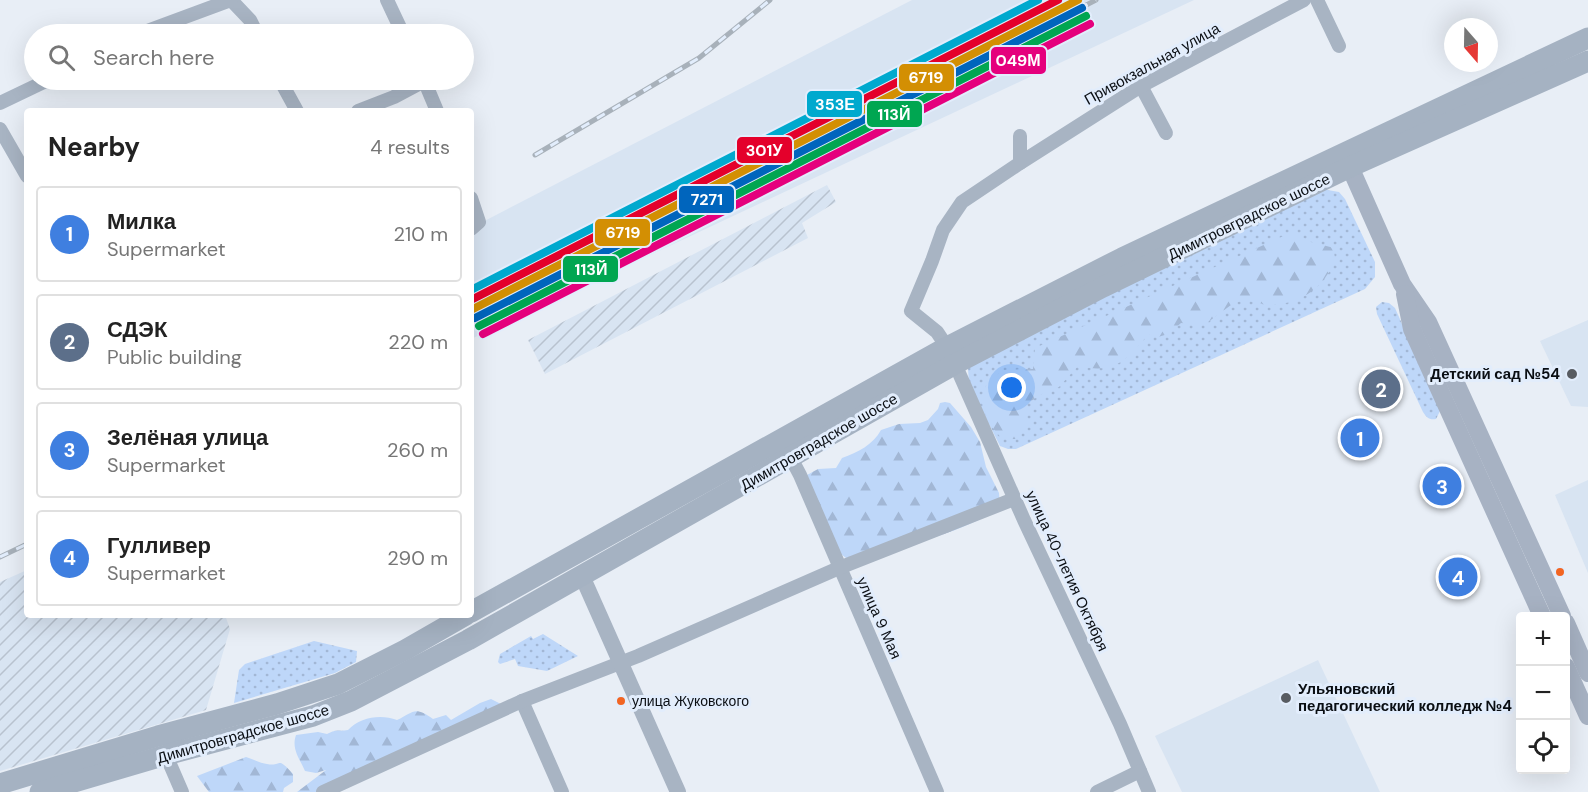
<!DOCTYPE html>
<meta charset="utf-8">
<style>
body{margin:0;font-family:"DM Sans",sans-serif;background:#f6f6f6;color:#222}
.controls{position:absolute;right:18px;bottom:18px;display:grid;overflow:hidden;border-radius:6px;box-shadow:0 6px 24px #0002}
.controls button{width:54px;height:54px;display:grid;place-items:center;padding:0;border:0;border-bottom:2px solid #e0e0e0;background:#fff;color:#222;font:30px sans-serif}
.compass{position:absolute;left:1444px;top:18px;width:54px;height:54px;border-radius:50%;background:#fff;box-shadow:0 6px 24px #0002;rotate:160deg}
.you{position:absolute;left:1012px;top:388px;width:21px;height:21px;margin:-15px;border:4px solid #fff;border-radius:50%;background:#1a73e8;box-shadow:0 0 0 9px #1a73e833}
.badge{display:grid;place-items:center;width:39px;height:39px;border-radius:50%;background:#0b8043;color:#fff;font-size:20px;font-weight:700}
.pin{position:absolute;translate:-50% -50%;border:3px solid #fff;box-shadow:0 2px 6px #0006}
.list{margin:0;padding:0;list-style:none}
h2{display:flex;justify-content:space-between;align-items:center;height:78px;margin:0;padding:0 24px;font-size:26px}
h2 small{font-size:20px;font-weight:400;color:#767676}
.list li{display:grid;grid-template-columns:39px 1fr auto;gap:18px;align-items:center;box-sizing:border-box;height:96px;margin:0 12px 12px;padding:0 12px;border:2px solid #e0e0e0;border-radius:6px}
.list b{display:block;font-size:22px;white-space:nowrap}
.list p{margin:0;font-size:20px;white-space:nowrap;color:#767676}
.list em{font-size:20px;font-style:normal;color:#767676}
.icon{flex:none;width:33px;height:33px;fill:none;stroke:currentColor;stroke-width:2;stroke-linecap:round;stroke-linejoin:round}
.map{position:relative;flex:none;width:1588px;height:792px;overflow:hidden}
.search{position:absolute;background:#fff;box-shadow:0 6px 24px #0002;left:24px;top:24px;width:450px;height:66px;display:flex;align-items:center;gap:15px;box-sizing:border-box;padding:0 21px;border-radius:33px;color:#767676;font-size:22px}
.panel{position:absolute;background:#fff;box-shadow:0 6px 24px #0002;left:24px;top:108px;width:450px;height:510px;border-radius:6px}
.map>svg:first-child{display:block}
.built{fill:#d8e4f2}
.industrial{fill:url(#industrial-furrows)}
.grass{fill:url(#grass-dots)}
.forest{fill:url(#forest-firs)}
.lines{fill:none;stroke-linecap:round;stroke-linejoin:round}
.minor{stroke:#a8b4c3;stroke-width:14}
.tertiary{stroke:#a8b4c3;stroke-width:16}
.secondary{stroke:#a7b2c3;stroke-width:18}
.trunk{stroke:#a5b2c2;stroke-width:21}
.rail-casing{stroke:#a8b1ba;stroke-width:5}
.rail{stroke:#e2edfc;stroke-width:3;stroke-dasharray:9;stroke-linecap:butt}
.rail-1-casing{stroke:#e2edfc;stroke-width:12}
.rail-2-casing{stroke:#e2edfc;stroke-width:12}
.rail-3-casing{stroke:#e2edfc;stroke-width:12}
.rail-4-casing{stroke:#e2edfc;stroke-width:12}
.rail-5-casing{stroke:#e2edfc;stroke-width:12}
.rail-6-casing{stroke:#e2edfc;stroke-width:12}
.rail-1{stroke:#d38f03;stroke-width:8}
.rail-2{stroke:#0065bd;stroke-width:8}
.rail-3{stroke:#e4002b;stroke-width:8}
.rail-4{stroke:#00a651;stroke-width:8}
.rail-5{stroke:#00a9ce;stroke-width:8}
.rail-6{stroke:#e5007d;stroke-width:8}
.poi-dot{fill:#585c62;stroke:#e2edfc;stroke-width:2}
.bus-dot{fill:#f26522;stroke:#e2edfc;stroke-width:2}
.labels{text-anchor:middle;dominant-baseline:central;stroke-width:6;stroke-linejoin:round;paint-order:stroke}
.bus-label{font-size:14px;fill:#0a0e13;stroke:#e2edfc;text-anchor:start}
.street-label{font-size:15px;fill:#0a0e13;stroke:#e2edfc}
.poi-label{font-size:15px;font-weight:bold;fill:#0a0e13;stroke:#e2edfc;text-anchor:end}
.line-badge{stroke:#e2edfc;stroke-width:2}
.badge-label{font-size:16px;text-anchor:middle;font-weight:bold;fill:#fff}
</style>
<div class="map">
<svg width="1588" height="792" viewBox="0 0 1588 792">
<defs>
<pattern id="industrial-furrows" width="10" height="10" patternUnits="userSpaceOnUse" patternTransform="scale(1.5)"><rect width="10" height="10" fill="#d8e4f2"/><path d="M-1 1l2-2M0 10L10 0M9 11l2-2" fill="none" stroke="#b8c2cf"/></pattern>
<pattern id="grass-dots" width="8" height="8" patternUnits="userSpaceOnUse" patternTransform="scale(1.5)"><rect width="8" height="8" fill="#bed7f9"/><path d="M2 2h.1M6 6h.1" fill="none" stroke="#a2b7d5" stroke-width="1.8" stroke-linecap="round"/></pattern>
<pattern id="forest-firs" width="22" height="20" patternUnits="userSpaceOnUse" patternTransform="scale(1.5)"><rect width="22" height="20" fill="#bed7f9"/><path d="M5 1l3.5 6h-7zM16 11l3.5 6h-7z" fill="#a2b7d5"/></pattern>
</defs>
<rect width="100%" height="100%" fill="#e8eef6"/>
<g class="built">
<polygon points="912,0 1194,0 471,339 471,228"/>
<polygon points="1588,320 1588,407 1571,406 1540,341"/>
<polygon points="1588,480 1588,573 1555,495"/>
<polygon points="1318,660 1380,792 1182,792 1155,736"/>
</g>
<g class="industrial">
<polygon points="827,185 836,202 802,223 808,238 545,374 528,340"/>
<polygon points="27,570 27,615 225,615 230,629 206,710 0,771 0,582"/>
</g>
<g class="grass">
<polygon points="1322,189 1339,192 1345,199 1375,262 1375,277 1365,289 1016,449 1008,449 1000,446 969,384 968,368 974,362"/>
<path d="M 1382,302 L 1389,303 L 1395,308 L 1438,405 L 1440,411 L 1436,419 C 1429,420 1427,418 1423,412 L 1377,314 L 1376,307 Z"/>
<polygon points="543,634 578,656 547,671 518,666 515,659 500,664 498,662 500,654 531,636 533,639"/>
<polygon points="314,641 357,651 356,662 335,673 234,703 239,670 245,664"/>
</g>
<g class="forest">
<path d="M 1288,234 L 1296,234 L 1311,242 L 1334,248 C 1334,252 1335,258 1335,262 C 1334,267 1328,273 1325,278 C 1306,303 1274,311 1245,299 L 1231,305 L 1204,325 L 1181,323 L 1168,334 L 1158,337 L 1151,334 L 1147,336 C 1125,362 1114,374 1078,366 L 1059,387 L 1040,395 L 1027,404 L 1026,426 L 1016,439 L 1002,439 L 987,421 L 982,396 L 988,380 L 1004,370 L 1033,369 L 1035,348 Z"/>
<path d="M 945,402 L 950,403 L 971,427 L 980,442 L 986,467 L 999,493 L 1000,505 C 979,529 885,552 851,562 L 836,550 L 807,475 L 818,469 L 836,468 L 842,458 C 858,452 873,445 881,430 L 899,424 L 920,423 L 928,420 L 938,409 L 940,403 Z"/>
<path d="M 491,699 L 501,704 L 324,792 L 297,792 L 326,770 L 316,773 L 305,771 C 300,759 291,749 296,735 L 318,732 L 327,734 C 339,728 337,732 348,730 C 360,717 381,714 397,720 C 413,713 414,705 433,719 L 446,715 L 451,720 L 480,703 Z"/>
<path d="M 246,757 C 253,759 260,763 267,764 C 283,767 276,755 293,774 L 293,782 L 284,788 L 283,792 L 209,792 L 197,776 Z"/>
</g>
<g class="lines">
<g class="minor">
<polyline points="231,0 250,20 257,34"/>
<polyline points="387,0 403,34"/>
<polyline points="1317,0 1339,46"/>
<polyline points="139,34 231,0"/>
<polyline points="280,80 297,111"/>
<polyline points="424,80 437,111"/>
<polyline points="1141,86 1166,133"/>
<polyline points="0,103 48,80"/>
<polyline points="358,111 394,97 424,81"/>
<polyline points="0,129 27,176"/>
<polyline points="1020,163 1141,86 1304,0"/>
<polyline points="471,198 479,222 471,229"/>
<polyline points="947,347 937,332 911,311 932,261 943,230 962,202 1020,163 1020,136"/>
<polyline points="955,364 1024,520 1120,724 1149,792"/>
<polyline points="791,458 800,475 937,792"/>
<polyline points="522,701 562,792"/>
<polyline points="166,755 182,792"/>
<polyline points="323,792 522,701 638,656 839,568 1014,499"/>
<polyline points="1097,792 1140,771"/>
</g>
<polyline class="tertiary" points="582,576 678,792"/>
<g class="secondary">
<polyline points="1350,167 1402,284 1428,322 1562,616"/>
<polyline points="1405,294 1412,329 1542,616"/>
<polyline points="1566,623 1588,673"/>
<polyline points="1566,667 1588,716"/>
</g>
<g class="trunk">
<polyline points="471,612 947,347 1122,258 1588,38"/>
<polyline points="0,784 158,736 277,704 338,684 405,650 466,615"/>
<polyline points="40,792 166,755 313,716 351,701 468,640 955,364 1103,287 1350,167 1588,61"/>
</g>
<defs>
<g id="rail">
<polyline points="535,155 699,58 770,0"/>
<polyline points="471,321 1096,0"/>
<polyline points="0,557 27,544"/>
</g>
</defs>
<use href="#rail" class="rail-casing"/>
<use href="#rail" class="rail"/>
<defs>
<polyline id="rail-1" points="471,310 1078,0"/>
<polyline id="rail-2" points="475,318 1082,8"/>
<polyline id="rail-3" points="471,300 1058,0"/>
<polyline id="rail-4" points="479,326 1086,16"/>
<polyline id="rail-5" points="471,290 1038,0"/>
<polyline id="rail-6" points="483,334 1090,24"/>
</defs>
<use href="#rail-1" class="rail-1-casing"/>
<use href="#rail-2" class="rail-2-casing"/>
<use href="#rail-3" class="rail-3-casing"/>
<use href="#rail-4" class="rail-4-casing"/>
<use href="#rail-5" class="rail-5-casing"/>
<use href="#rail-6" class="rail-6-casing"/>
<use href="#rail-1" class="rail-1"/>
<use href="#rail-2" class="rail-2"/>
<use href="#rail-3" class="rail-3"/>
<use href="#rail-4" class="rail-4"/>
<use href="#rail-5" class="rail-5"/>
<use href="#rail-6" class="rail-6"/>
</g>
<g class="poi-dot">
<circle cx="1572" cy="374" r="6"/>
<circle cx="1286" cy="698" r="6"/>
</g>
<g class="bus-dot">
<circle cx="1560" cy="572" r="5"/>
<circle cx="621" cy="701" r="5"/>
</g>
<g class="labels">
<g class="bus-label">
<text x="632" y="701">улица Жуковского</text>
</g>
<g class="street-label">
<text transform="translate(1152 64) rotate(-29)">Привокзальная улица</text>
<text transform="translate(1249 217) rotate(-26)">Димитровградское шоссе</text>
<text transform="translate(819 442) rotate(-30)">Димитровградское шоссе</text>
<text transform="translate(1067 571) rotate(65)">улица 40-летия Октября</text>
<text transform="translate(879 618) rotate(66)">улица 9 Мая</text>
<text transform="translate(243 734) rotate(-16)">Димитровградское шоссе</text>
</g>
<g class="poi-label">
<text x="1560" y="374">Детский сад №54</text>
<text x="1298" y="689" text-anchor="start">Ульяновский<tspan x="1298" dy="17">педагогический колледж №4</tspan></text>
</g>
</g>
<g class="line-badge">
<rect x="990" y="46" width="57" height="29" rx="6" fill="#e5007d"/>
<rect x="898" y="63" width="57" height="29" rx="6" fill="#d38f03"/>
<rect x="806" y="90" width="57" height="28" rx="6" fill="#00a9ce"/>
<rect x="866" y="100" width="57" height="28" rx="6" fill="#00a651"/>
<rect x="736" y="136" width="57" height="28" rx="6" fill="#e4002b"/>
<rect x="678" y="185" width="57" height="29" rx="6" fill="#0065bd"/>
<rect x="594" y="218" width="57" height="29" rx="6" fill="#d38f03"/>
<rect x="562" y="255" width="57" height="28" rx="6" fill="#00a651"/>
</g>
<g class="badge-label">
<text x="1018" y="66">049М</text>
<text x="926" y="83">6719</text>
<text x="835" y="110">353Е</text>
<text x="894" y="120">113Й</text>
<text x="764" y="156">301У</text>
<text x="707" y="205">7271</text>
<text x="623" y="238">6719</text>
<text x="591" y="275">113Й</text>
</g>
</svg>
<div class="controls">
<button>+</button>
<button>−</button>
<button><svg class="icon" aria-label="locate" viewBox="0 0 24 24"><circle cx="12" cy="12" r="6"/><path d="M12 2v4M12 18v4M2 12h4M18 12h4"/></svg></button>
</div>
<svg class="compass" viewBox="-18 -18 36 36"><path d="M0-13l5 13h-10z" fill="#e53935"/><path d="M0 13l5-13h-10z" fill="#767676"/></svg>
<div class="you"></div>
<div class="pin badge" style="left:1360px;top:438px;background:#3f7fe0">1</div>
<div class="pin badge" style="left:1381px;top:389px;background:#5c6f8a">2</div>
<div class="pin badge" style="left:1442px;top:486px;background:#3f7fe0">3</div>
<div class="pin badge" style="left:1458px;top:577px;background:#3f7fe0">4</div>
<div class="search"><svg class="icon" aria-label="search" viewBox="0 0 24 24"><circle cx="10" cy="10" r="6"/><path d="M15 15l6 6"/></svg>Search here</div>
<section class="panel">
<h2>Nearby<small>4 results</small></h2>
<ul class="list">
<li><span class="badge" style="background:#3f7fe0">1</span><div><b>Милка</b><p>Supermarket</p></div><em>210 m</em></li>
<li><span class="badge" style="background:#5c6f8a">2</span><div><b>СДЭК</b><p>Public building</p></div><em>220 m</em></li>
<li><span class="badge" style="background:#3f7fe0">3</span><div><b>Зелёная улица</b><p>Supermarket</p></div><em>260 m</em></li>
<li><span class="badge" style="background:#3f7fe0">4</span><div><b>Гулливер</b><p>Supermarket</p></div><em>290 m</em></li>
</ul>
</section>
</div>
